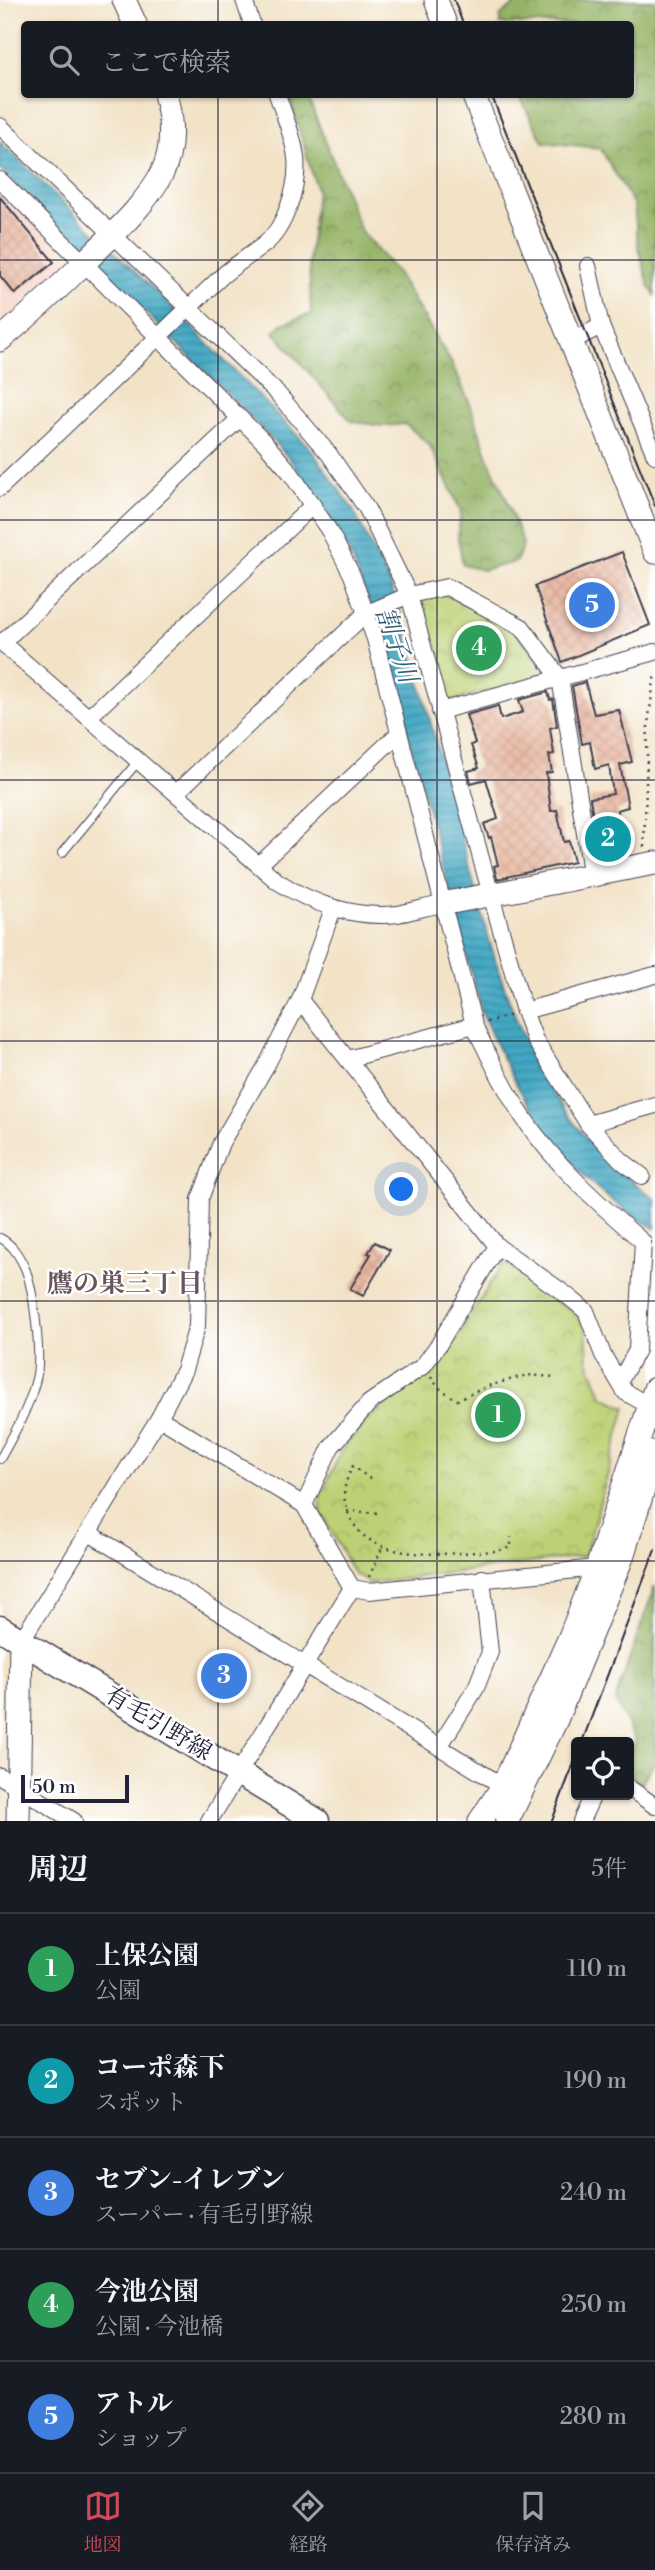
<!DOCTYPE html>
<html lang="ja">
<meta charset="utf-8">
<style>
body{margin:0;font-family:"Libre Bodoni","Noto Serif JP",serif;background:#20242c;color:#f1f3f6}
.controls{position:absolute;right:21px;bottom:21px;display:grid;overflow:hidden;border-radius:7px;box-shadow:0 2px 5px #0004}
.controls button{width:63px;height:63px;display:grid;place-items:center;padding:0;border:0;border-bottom:2px solid #363941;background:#171b24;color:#f1f3f6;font:35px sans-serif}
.scale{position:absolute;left:21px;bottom:18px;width:108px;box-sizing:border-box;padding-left:7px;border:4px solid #22223b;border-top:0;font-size:19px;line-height:24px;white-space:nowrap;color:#22223b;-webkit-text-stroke:5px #fff;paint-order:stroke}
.you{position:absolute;left:402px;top:1190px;width:24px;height:24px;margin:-18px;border:5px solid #fff;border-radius:50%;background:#1a73e8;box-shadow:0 0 0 10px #1a73e833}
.badge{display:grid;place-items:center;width:46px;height:46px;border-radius:50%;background:#d1495b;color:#fff;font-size:23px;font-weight:700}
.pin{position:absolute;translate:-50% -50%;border:4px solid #fff;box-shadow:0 2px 7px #0006}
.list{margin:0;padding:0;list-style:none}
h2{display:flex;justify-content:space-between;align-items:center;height:91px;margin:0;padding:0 28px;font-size:30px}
h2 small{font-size:23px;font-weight:400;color:#9ea1a6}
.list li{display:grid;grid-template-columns:46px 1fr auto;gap:21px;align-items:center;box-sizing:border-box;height:112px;padding:0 28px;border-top:2px solid #363941}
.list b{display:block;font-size:26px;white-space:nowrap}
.list p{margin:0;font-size:23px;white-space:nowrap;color:#9ea1a6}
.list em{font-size:23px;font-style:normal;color:#9ea1a6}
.icon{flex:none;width:38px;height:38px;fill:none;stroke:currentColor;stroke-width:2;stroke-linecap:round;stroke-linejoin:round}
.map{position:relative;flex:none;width:655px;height:1821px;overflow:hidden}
.search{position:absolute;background:#171b24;box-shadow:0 2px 5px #0004;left:21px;right:21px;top:21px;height:77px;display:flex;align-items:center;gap:18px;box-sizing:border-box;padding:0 24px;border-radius:7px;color:#9ea1a6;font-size:26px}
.sheet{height:651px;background:#171b24}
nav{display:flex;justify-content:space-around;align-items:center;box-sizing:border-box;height:98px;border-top:2px solid #363941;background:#171b24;font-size:19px;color:#9ea1a6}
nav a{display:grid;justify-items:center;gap:4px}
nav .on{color:#d1495b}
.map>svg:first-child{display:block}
.built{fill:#f6d2c3}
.forest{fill:url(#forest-crowns);stroke:#5c6a50;stroke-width:2}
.park{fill:url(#park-crowns);stroke:#6f7a58;stroke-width:2}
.water{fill:url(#water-rules);stroke:#32657f;stroke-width:2}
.building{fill:url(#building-cross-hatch)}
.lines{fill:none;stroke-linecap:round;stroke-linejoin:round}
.lane-casing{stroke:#413f50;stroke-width:10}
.street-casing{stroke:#413f50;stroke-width:18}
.secondary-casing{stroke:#413f50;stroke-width:25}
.primary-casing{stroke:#413f50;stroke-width:27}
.path{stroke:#413f50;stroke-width:2.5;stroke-dasharray:2 5;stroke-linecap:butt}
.lane{stroke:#fff;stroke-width:8}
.street{stroke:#fff;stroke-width:16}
.secondary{stroke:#fff;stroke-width:23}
.primary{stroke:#fff;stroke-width:24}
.tram{stroke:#22223b;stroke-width:2}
.grid{fill:none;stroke:#22223b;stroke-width:2;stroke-opacity:0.55}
.labels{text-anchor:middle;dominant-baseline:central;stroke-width:5;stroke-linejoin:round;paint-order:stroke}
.street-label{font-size:24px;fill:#22223b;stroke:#fff}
.water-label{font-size:26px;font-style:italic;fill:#315e78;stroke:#fff}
.neighbourhood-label{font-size:26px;font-weight:bold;fill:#67545c;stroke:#fff}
</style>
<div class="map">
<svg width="655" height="1821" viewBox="0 0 655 1821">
<defs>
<pattern id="forest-crowns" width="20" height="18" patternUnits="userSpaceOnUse" patternTransform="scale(1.75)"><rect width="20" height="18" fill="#95b366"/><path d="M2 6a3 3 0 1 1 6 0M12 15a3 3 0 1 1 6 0" fill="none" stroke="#799155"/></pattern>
<pattern id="park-crowns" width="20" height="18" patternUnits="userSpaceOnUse" patternTransform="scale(1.75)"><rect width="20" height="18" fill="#bcd175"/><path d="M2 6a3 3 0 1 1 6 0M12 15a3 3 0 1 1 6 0" fill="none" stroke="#a1b366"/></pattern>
<pattern id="water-rules" width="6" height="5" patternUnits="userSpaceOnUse" patternTransform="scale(1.75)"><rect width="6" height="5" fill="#43a8c3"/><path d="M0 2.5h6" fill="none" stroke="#3888a0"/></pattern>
<pattern id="building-cross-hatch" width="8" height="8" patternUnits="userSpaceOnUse" patternTransform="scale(1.75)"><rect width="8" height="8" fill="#e7b198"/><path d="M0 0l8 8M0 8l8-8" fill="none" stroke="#c69884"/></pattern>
</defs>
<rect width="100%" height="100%" fill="#fff"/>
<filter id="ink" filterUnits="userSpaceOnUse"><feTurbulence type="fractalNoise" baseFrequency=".0143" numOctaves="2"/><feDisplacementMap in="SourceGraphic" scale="14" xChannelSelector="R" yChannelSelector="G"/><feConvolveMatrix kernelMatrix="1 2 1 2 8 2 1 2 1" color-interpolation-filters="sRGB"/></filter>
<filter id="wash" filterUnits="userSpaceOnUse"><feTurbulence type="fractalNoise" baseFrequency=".00686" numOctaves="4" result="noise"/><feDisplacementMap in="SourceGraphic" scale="28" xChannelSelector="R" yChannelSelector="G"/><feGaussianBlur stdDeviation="1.57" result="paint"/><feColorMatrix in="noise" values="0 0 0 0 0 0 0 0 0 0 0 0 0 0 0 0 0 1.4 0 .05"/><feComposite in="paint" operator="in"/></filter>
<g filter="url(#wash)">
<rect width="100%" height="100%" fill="#f2e2c6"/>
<polygon class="built" points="0,191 69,259 18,308 0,322"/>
<g class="forest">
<polygon points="521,0 655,0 655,296 649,285 638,246 634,205 600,148 543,142 519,95 630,94 630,24 500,24 501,15"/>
<polygon points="289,95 307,95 361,231 398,274 452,364 470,404 490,463 506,498 523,544 516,562 483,570 463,565 458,538 461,511 429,444 405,424 382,426 351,421 274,332 282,324 311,314 309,258 317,190"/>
<polygon points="655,1586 655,1761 641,1784 629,1775 629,1754 636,1742 615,1700"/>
</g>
<g class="park">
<polygon points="442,593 512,626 545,671 540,677 451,701 444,699 418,605 421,600"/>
<polygon points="504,1262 550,1299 572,1310 586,1328 588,1361 603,1397 626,1407 585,1556 370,1583 354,1574 321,1512 320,1497 341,1452 363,1423 415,1380 433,1375"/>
</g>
<path class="water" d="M 0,142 L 170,305 L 310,448 L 352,508 L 390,584 L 404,623 C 424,695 443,767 462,839 C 497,973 530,1118 655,1198 L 655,1228 C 570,1185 517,1097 482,1013 L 381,634 L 352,558 L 325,509 L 289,458 L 241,407 L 0,169 Z"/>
<g id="blocks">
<g class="building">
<polygon points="0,197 54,262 15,294 0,276"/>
<polygon points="622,552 650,625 562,662 535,586"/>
<polygon points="585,682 594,714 619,710 632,762 620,765 628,807 617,810 625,854 600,859 590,798 613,794 609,765 595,769 590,742 582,744 572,686"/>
<polygon points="548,692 550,700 553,699 557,726 550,728 554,754 549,755 552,772 546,773 551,811 557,810 564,842 569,841 574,862 497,879 494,866 498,865 491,837 489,838 484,824 498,819 486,779 471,783 468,771 479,768 471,745 475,743 466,715 498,706 501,719 523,712 519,700"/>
<polygon points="375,1242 390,1250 363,1296 350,1289 371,1254 368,1253"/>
</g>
</g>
</g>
<g filter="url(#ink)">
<use href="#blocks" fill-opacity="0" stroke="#413f50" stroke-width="2"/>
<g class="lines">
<defs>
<g id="lane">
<polyline points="62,853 139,760"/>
<path d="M 0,1238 C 12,1244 18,1254 24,1266 C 34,1287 42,1357 36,1379 C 29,1408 14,1434 0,1459"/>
</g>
<g id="street">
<polyline points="244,0 252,24"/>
<polyline points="0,126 277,393 329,454 367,509 409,595 491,895 524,1011 535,1040 588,1124 622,1161 642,1176"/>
<path d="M 0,180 L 265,443 L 290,472 L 330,532 L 352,575 L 375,639 L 474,1025 C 489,1057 504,1088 523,1117 C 555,1165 599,1204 643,1242 L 637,1350 L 620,1381"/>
<polyline points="588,266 601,326 655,455"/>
<polyline points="572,341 601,326"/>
<path d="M 0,488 L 222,276 C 236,264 251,255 265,244 C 277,234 283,222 288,208 C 306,161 292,139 277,94"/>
<path d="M 0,641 L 277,881 C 312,904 355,919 398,914 C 414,911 430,906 447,903"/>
<polyline points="2,643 240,418"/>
<polyline points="440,711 655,652"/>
<polyline points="89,717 313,505"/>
<polyline points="177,792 365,614 409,595 447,587 522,627 560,678 592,877"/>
<polyline points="259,865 399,733"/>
<polyline points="300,1000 497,1246 564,1293 586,1311 603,1355 625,1392 651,1407 655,1407"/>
<polyline points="524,1011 655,975"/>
<polyline points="348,1059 474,1025"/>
<polyline points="588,1124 655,1105"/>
<polyline points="159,1418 304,1505"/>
<polyline points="89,1533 503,1786"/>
<polyline points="352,1588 304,1505 331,1447 369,1403 423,1366 439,1344 497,1246"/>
<polyline points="352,1588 369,1591 597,1568"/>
<polyline points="21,1641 159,1418 184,1370 197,1326 200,1199 221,1143 266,1066 300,1000 333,909"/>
<polyline points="439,1747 476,1688 490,1652 482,1578"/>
<polyline points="0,1776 74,1821"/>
<polyline points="629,1788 655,1806"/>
<polyline points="209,1821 352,1588"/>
<polyline points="581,1821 593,1795"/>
</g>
<g id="secondary">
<polyline points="124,0 135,24"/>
<polyline points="436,0 445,24"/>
<polyline points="473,94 655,552"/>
<path d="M 0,340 C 31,314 60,287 88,259 C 114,233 144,207 162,173 C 174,149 172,119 165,94"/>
<polyline points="447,903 655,863"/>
<polyline points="18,1821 21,1641"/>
<polyline points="480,1821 503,1786 570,1637 597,1568 655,1389"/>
<polyline points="507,1821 556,1720 621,1560 655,1452"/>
</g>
<polyline id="primary" points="0,1628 317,1821"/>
</defs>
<use href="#lane" class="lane-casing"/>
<use href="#street" class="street-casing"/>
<use href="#secondary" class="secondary-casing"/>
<use href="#primary" class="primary-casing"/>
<g class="path">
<polyline points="644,847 648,724 655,673"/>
<polyline points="487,1022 511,1015"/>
<polyline points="431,1377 438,1387 457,1400 488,1386 527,1375 554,1377"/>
<path d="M 370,1479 L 353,1466 C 343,1485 341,1497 350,1517 C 372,1567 453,1552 498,1551 L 511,1547 L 511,1537"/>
<polyline points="347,1511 378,1513"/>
<polyline points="369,1577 382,1548"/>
</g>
<use href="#lane" class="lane"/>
<use href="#street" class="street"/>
<use href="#secondary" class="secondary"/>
<use href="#primary" class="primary"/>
<g class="tram">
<polyline points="454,0 463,24"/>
<polyline points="491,94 655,506"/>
<polyline points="582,1742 655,1550"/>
<polyline points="552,1821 576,1757"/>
</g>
</g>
</g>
<path class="grid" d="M 218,0 L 218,24M 437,0 L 437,24M 218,94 L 218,1821M 437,94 L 437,1821M 0,260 L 655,260M 0,520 L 655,520M 0,780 L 655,780M 0,1041 L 655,1041M 0,1301 L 655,1301M 0,1561 L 655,1561"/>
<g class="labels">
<g class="street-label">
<text transform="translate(158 1724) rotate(31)">有毛引野線</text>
</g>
<g class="water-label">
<text transform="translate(396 645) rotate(71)">割子川</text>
</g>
<g class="neighbourhood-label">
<text x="125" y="1284">鷹の巣三丁目</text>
</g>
</g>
</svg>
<div class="controls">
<button><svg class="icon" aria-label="locate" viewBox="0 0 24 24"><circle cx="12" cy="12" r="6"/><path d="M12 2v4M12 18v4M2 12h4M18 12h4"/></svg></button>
</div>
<div class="scale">50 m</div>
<div class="you"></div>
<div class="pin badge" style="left:498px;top:1415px;background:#2e9e5b">1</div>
<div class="pin badge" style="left:608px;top:839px;background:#0f9aa8">2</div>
<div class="pin badge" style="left:224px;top:1676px;background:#3f7fe0">3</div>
<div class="pin badge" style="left:479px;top:648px;background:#2e9e5b">4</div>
<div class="pin badge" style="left:592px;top:605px;background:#3f7fe0">5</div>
<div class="search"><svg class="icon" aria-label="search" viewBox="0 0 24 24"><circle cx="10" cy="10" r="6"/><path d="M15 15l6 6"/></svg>ここで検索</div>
</div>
<section class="sheet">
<h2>周辺<small>5件</small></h2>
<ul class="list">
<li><span class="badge" style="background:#2e9e5b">1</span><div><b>上保公園</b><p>公園</p></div><em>110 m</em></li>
<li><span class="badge" style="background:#0f9aa8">2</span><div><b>コーポ森下</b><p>スポット</p></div><em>190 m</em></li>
<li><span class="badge" style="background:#3f7fe0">3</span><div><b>セブン-イレブン</b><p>スーパー · 有毛引野線</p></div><em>240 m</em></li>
<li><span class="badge" style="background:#2e9e5b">4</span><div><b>今池公園</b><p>公園 · 今池橋</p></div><em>250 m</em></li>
<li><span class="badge" style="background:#3f7fe0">5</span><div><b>アトル</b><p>ショップ</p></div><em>280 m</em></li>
</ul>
</section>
<nav>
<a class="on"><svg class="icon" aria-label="map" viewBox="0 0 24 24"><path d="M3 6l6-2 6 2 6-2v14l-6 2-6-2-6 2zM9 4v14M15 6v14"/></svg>地図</a>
<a><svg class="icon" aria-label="directions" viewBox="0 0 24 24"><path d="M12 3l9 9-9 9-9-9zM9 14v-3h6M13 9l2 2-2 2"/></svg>経路</a>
<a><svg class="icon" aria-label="saved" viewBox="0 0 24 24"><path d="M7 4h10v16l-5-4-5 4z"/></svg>保存済み</a>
</nav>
